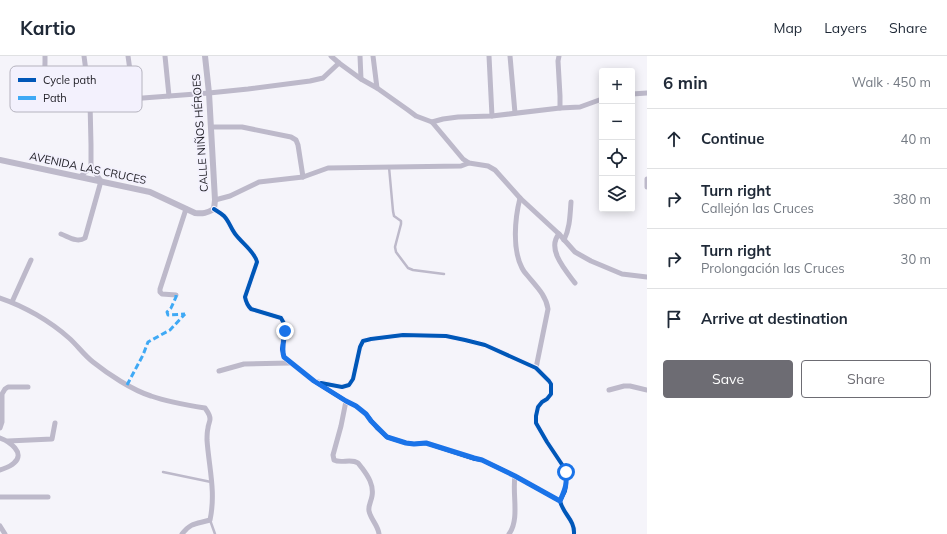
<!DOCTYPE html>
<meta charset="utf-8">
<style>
body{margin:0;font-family:Mulish,sans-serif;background:#f2f2f3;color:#1f2937}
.controls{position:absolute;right:12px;top:12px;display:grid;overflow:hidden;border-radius:4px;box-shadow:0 2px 10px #0003}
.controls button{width:36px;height:36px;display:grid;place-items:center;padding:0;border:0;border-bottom:1px solid #e0e1e3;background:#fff;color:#1f2937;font:20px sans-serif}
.stop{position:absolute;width:12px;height:12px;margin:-9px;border:3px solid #1a73e8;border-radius:50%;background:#fff}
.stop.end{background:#1a73e8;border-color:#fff;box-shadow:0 1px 4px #0008}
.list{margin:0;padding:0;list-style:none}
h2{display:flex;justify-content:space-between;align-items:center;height:52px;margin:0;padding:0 16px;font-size:17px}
h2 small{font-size:13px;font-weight:400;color:#747a83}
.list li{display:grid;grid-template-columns:26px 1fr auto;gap:12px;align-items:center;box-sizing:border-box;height:60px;padding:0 16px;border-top:1px solid #e0e1e3}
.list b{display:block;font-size:15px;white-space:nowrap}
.list p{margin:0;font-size:13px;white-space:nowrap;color:#747a83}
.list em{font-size:13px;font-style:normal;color:#747a83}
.actions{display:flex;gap:8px;padding:12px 16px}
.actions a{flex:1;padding:9px 0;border:1px solid #6d6c73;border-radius:4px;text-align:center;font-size:14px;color:#6d6c73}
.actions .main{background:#6d6c73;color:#fff}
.icon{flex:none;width:22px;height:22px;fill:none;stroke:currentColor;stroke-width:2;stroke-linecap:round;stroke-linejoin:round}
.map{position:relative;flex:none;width:647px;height:478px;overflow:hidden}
header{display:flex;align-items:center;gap:24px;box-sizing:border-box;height:56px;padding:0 20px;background:#fff;border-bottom:1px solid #e0e1e3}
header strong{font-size:19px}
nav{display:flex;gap:22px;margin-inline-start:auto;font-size:14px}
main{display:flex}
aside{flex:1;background:#fff}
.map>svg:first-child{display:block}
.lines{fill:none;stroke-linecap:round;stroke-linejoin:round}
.service{stroke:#bdb9ca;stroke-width:2.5}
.minor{stroke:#bdb9ca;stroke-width:5}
.tertiary{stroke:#bdb9ca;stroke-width:6}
.quiet{stroke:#3fa9f5;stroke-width:3;stroke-dasharray:6 3;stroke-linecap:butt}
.cycleway-casing{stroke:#f3f1fd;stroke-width:6}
.cycleway{stroke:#0057b8;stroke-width:4}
.route{stroke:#1a73e8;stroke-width:5}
.labels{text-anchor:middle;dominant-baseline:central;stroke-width:3.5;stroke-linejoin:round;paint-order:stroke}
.street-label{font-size:11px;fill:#24232a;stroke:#f3f1fd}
.key{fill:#f3f1fd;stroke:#b5b3be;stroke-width:1}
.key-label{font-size:11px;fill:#24232a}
</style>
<header>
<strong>Kartio</strong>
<nav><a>Map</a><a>Layers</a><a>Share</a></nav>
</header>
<main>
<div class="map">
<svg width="647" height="478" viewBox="0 0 647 478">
<rect width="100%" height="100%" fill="#f5f4fa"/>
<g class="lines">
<g class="service">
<polyline points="389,111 393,155 394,160 401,165 401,168 396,187 395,191 396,196 408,212 413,214 444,218"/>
<polyline points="163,416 211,426"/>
<polyline points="210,464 215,478"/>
</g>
<g class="minor">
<polyline points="45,0 45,6 44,45 46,49 55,50 90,46 209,37 248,33 310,25 323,22 339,7"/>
<polyline points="128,0 134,43"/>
<polyline points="165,0 169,40"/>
<polyline points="331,0 339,7 361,23 377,32 408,54 416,60 432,66 463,103 469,107 488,110 495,114 520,142 559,178 575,196 591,205 622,218 647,221"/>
<polyline points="360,0 361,23"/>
<polyline points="373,0 377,32"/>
<polyline points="489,0 492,60"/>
<polyline points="510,0 515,57"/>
<polyline points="559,0 558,5 560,40 560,52"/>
<polyline points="632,38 647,37"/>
<polyline points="432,66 443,63 458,61 492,60 560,52 580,51 602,43"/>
<polyline points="211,71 242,71 291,81 296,84 298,89 303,121"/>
<polyline points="81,120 91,111"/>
<polyline points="647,123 647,131"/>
<path d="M 520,142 C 515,162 512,193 522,212 C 523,214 525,217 527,219 C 536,230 546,239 548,253 L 536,312"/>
<polyline points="215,144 230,140 259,126 303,121 328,112 461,110 469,107"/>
<path d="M 214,153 C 217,155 221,157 224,160 C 229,165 231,173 236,179 C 242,187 255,196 257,206 L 245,241 C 246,246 247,249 251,253 L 281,262 L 286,271 L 282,293 L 284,301 L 314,325 L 346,345 L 356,350 L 366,358 L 377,372 L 387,381 L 393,383 L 406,387 L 414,388 L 426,387 L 475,403 L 482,404 L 515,420 L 560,445"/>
<path d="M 61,178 C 69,181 77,187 85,182 L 101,125 L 91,111 L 91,89 L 90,46 L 84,0"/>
<path d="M 559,178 C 546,193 566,215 575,227"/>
<path d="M 564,184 C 570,172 570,159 571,146"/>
<polyline points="176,239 162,238 160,236 160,233 186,153"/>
<path d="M 0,242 C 24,250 50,265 69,282 C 77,289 84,299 93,306 C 108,318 132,334 151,340 C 168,346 186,349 205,352 C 207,355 210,358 210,363 C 210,366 208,369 208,372 C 207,376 207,380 207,384 C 209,412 216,436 210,464 C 197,468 191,466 182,478"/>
<polyline points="12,246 31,204"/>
<polyline points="219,315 244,308 290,307"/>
<path d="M 318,326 L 342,331 L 349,329 L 353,323 L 360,291 L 363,285 L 371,283 L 403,279 L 446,280 L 465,284 L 485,289 L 536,312 L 549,325 L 551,328 L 551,338 L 547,343 L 542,346 L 538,351 L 536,360 L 536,367 L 547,386 L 563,410 L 566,416 L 566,429 L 565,435 L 560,445 C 563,458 575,464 574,478"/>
<polyline points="609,334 624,330 630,330 647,334"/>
<path d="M 346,345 L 341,370 L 333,399 L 334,404 C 341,408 351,402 358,407 C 359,408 361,411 362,412 C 368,420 374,429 372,440 C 371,446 368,450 369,455 C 371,464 378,469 379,478"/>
<polyline points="0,372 2,366 2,338 5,333 8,331 28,331"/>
<path d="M 0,382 C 9,385 26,397 14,407 C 10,411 5,412 0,414"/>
<polyline points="8,385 52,383 55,367"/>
<polyline points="0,441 48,441"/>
<polyline points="0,470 5,478"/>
<path d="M 509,478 C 520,463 512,438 515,420"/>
</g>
<path class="tertiary" d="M 0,104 L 150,136 L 195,157 C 203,158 207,157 214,153 L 215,144 L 209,37 L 205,0"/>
<g class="quiet">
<polyline points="176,239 176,241 171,252 167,256 168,259 185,258"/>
<polyline points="127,329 143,299 148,286 170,274 185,258"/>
</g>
<defs>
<g id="cycleway">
<path d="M 214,153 C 217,155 221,157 224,160 C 229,165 231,173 236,179 C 242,187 255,196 257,206 L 245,241 C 246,246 247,249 251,253 L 281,262 L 286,271 L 282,293 L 284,301 L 314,325 L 346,345 L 356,350 L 366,358 L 377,372 L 387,381 L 393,383 L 406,387 L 414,388 L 426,387 L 475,403 L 482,404 L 515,420 L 560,445"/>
<path d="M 321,327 L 342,331 L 349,329 L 353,323 L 360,291 L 363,285 L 371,283 L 403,279 L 446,280 L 465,284 L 485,289 L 536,312 L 549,325 L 551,328 L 551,338 L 547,343 L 542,346 L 538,351 L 536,360 L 536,367 L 547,386 L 563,410 L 566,416 L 566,429 L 565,435 L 560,445 C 563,458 575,464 574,478"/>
</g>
</defs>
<use href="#cycleway" class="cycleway-casing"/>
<use href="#cycleway" class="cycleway"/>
</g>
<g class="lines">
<path class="route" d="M 285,275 C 284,284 281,293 284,301 L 314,325 L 346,345 L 356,350 L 366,358 L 371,365 L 387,381 L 406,387 L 414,388 L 426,387 L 474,402 L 482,404 L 515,420 L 560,445 C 565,433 567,430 566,416"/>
</g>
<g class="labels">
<g class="street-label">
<text transform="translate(200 77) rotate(-94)">CALLE NIÑOS HÉROES</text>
<text transform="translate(88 112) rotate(12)">AVENIDA LAS CRUCES</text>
</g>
</g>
<rect x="10" y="10" width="132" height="46" rx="6" class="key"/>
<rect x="18" y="22" width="18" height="4" fill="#0057b8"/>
<rect x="18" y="40" width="18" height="4" fill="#3fa9f5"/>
<g class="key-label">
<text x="43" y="28">Cycle path</text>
<text x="43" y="46">Path</text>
</g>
</svg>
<div class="controls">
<button>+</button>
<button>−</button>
<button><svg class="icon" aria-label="locate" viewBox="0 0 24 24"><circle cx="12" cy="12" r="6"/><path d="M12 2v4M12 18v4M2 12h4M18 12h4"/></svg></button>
<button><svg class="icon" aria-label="layers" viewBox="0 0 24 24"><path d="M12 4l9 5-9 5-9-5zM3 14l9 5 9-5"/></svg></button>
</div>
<div class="stop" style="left:566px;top:416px"></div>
<div class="stop end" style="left:285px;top:275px"></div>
</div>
<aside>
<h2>6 min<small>Walk · 450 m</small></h2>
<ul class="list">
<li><svg class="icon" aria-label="ahead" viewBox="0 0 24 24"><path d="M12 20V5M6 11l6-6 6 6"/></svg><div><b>Continue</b></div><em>40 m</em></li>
<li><svg class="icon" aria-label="right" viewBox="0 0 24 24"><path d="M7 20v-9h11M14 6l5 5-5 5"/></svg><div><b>Turn right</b><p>Callejón las Cruces</p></div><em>380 m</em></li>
<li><svg class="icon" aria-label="right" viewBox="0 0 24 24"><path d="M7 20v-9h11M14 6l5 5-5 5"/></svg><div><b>Turn right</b><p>Prolongación las Cruces</p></div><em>30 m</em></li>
<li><svg class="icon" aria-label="arrive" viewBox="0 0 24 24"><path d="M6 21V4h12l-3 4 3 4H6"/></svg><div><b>Arrive at destination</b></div></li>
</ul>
<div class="actions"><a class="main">Save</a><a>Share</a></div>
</aside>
</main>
